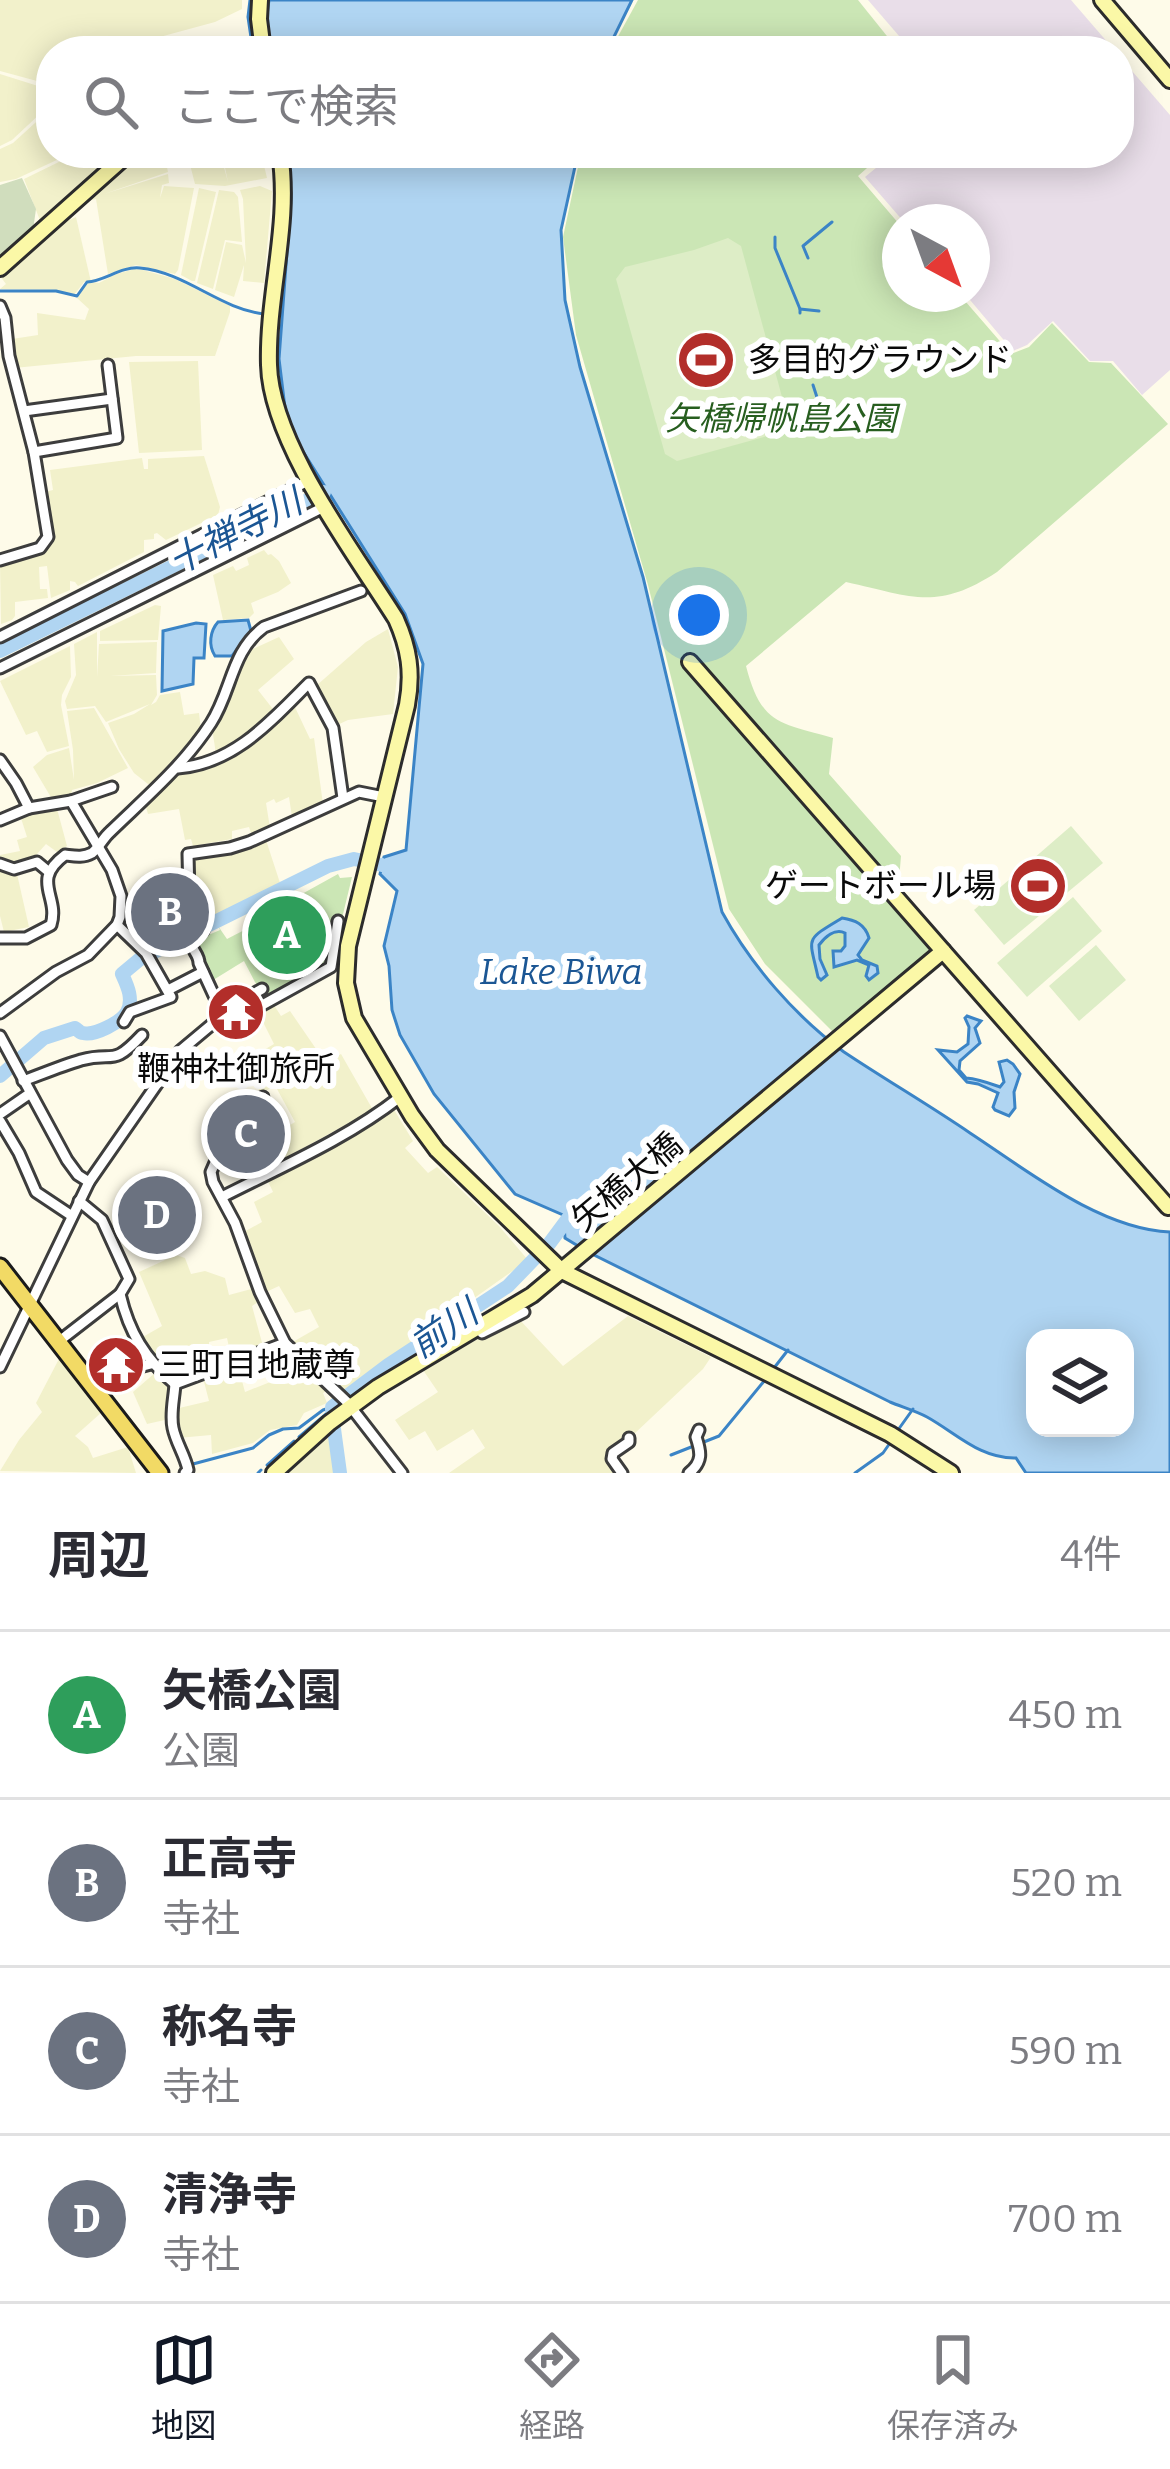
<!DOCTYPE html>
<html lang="ja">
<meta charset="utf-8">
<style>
body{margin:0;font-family:Bitter,"Noto Sans JP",serif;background:#f2f2f3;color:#2b2b33}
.controls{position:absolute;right:36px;bottom:36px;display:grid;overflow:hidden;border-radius:24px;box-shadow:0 6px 30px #0003}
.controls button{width:108px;height:108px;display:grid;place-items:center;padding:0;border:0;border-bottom:3px solid #e1e1e2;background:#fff;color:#2b2b33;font:60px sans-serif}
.compass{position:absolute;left:882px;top:204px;width:108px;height:108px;border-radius:50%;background:#fff;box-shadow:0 6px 30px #0003;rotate:139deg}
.you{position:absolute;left:699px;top:615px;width:42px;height:42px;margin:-30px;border:9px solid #fff;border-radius:50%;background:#1a73e8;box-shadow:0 0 0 18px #1a73e833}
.badge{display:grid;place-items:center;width:78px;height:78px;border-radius:50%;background:#111827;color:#fff;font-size:39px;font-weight:700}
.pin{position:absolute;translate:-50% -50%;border:6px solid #fff;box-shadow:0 3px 12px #0006}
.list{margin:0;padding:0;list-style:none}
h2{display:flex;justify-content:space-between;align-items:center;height:156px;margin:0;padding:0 48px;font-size:51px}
h2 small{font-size:39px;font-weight:400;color:#7c7c81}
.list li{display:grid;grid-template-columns:78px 1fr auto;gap:36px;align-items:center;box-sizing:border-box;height:168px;padding:0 48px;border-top:3px solid #e1e1e2}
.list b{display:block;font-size:45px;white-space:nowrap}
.list p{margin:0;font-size:39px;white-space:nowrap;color:#7c7c81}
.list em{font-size:39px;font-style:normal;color:#7c7c81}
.icon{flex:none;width:66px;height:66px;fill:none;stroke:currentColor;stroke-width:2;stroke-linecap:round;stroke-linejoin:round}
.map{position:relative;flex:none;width:1170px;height:1473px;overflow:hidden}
.search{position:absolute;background:#fff;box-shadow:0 6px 30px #0003;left:36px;right:36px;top:36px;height:132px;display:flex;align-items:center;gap:30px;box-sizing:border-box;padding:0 42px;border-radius:48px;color:#7c7c81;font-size:45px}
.sheet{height:828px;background:#fff}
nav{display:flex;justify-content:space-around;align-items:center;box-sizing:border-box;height:168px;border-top:3px solid #e1e1e2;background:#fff;font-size:33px;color:#7c7c81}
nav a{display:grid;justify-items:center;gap:6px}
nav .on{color:#111827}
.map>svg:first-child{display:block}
.industrial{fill:#e9dee9}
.farmland{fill:#f2f1cb}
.green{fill:#cbe6b5}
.cemetery{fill:#d0ddbd}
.pitch{fill:#ddedc6}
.water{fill:#b0d5f2;stroke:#3b84c6;stroke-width:3;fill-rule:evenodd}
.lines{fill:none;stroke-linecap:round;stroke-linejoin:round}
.stream{stroke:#3b84c6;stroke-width:3}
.river{stroke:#b0d5f2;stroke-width:14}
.street-casing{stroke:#3d3d3d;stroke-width:15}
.secondary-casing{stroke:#2c2c2c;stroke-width:20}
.primary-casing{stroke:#1b1b1b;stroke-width:21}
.street{stroke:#fff;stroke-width:9}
.secondary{stroke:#fbf8a7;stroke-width:14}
.primary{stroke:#f2da65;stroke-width:15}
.labels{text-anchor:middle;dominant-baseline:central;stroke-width:12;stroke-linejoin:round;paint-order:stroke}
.poi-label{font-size:33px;fill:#0a0a0a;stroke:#fff;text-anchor:start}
.park-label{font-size:33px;font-style:italic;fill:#275e1f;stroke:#fff}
.street-label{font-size:33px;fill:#0a0a0a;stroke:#fff}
.water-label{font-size:36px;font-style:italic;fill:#1b5694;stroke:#fff}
</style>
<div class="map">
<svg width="1170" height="1473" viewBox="0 0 1170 1473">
<rect width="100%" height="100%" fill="#fefbe9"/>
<g class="industrial">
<polygon points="868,0 1071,0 1115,51 912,51"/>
<polygon points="1119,56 1170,115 1170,370 1142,395 1113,361 1090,361 1053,321 1027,345 1013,351 965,294 972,294 972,222 904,222 865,177 894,153 1119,153"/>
</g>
<g class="farmland">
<polygon points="0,0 242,0 242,9 215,22 145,41 143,44 121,51 51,51 51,77 37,81 0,71"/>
<polygon points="0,74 38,86 43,111 12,140 0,146"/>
<polygon points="51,81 51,153 64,153 61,158 16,179 0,182 0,149 13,143 46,113 42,84"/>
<polygon points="70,153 110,153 113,159 41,223 24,179 63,160"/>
<polygon points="137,153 164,153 168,172 104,194 168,174 169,183 162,185 160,198 164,186 194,188 178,270 175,274 136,265 108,274 96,199 92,200 90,194"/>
<polygon points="187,153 220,153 228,182 222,153 261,153 267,178 225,186 195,184"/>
<polygon points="260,186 272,191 264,283 243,281 244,265 234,297 215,290 226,242 242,245 246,263 243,199 240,190"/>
<polygon points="199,188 216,192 195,281 192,281 181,275"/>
<polygon points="219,190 234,192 238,197 242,242 225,240 213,289 197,283"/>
<polygon points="76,217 91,282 99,283 116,274 135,269 143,270 175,279 230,306 230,312 215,356 136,356 14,368 12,339 38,335 37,313 85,320 89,309 77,298 89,281 84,282 74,295 56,290 0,289 6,284 0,276 58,225"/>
<polygon points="198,361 202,450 139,453 129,362"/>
<polygon points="204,456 220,507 218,515 166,540 157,533 154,534 154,539 144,540 144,552 78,586 75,582 70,581 70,590 51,598 47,566 39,567 40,589 47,589 48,598 15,602 15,616 12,620 1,624 0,563 50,547 51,523 45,492 53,490 50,470 142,458 144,469 148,469 148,459"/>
<polygon points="264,550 268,555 271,554 279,561 291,583 278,592 251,603 254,613 249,618 223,620 213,575 233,566 236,571 249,565 247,558"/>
<polygon points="155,605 161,606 158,640 100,641 100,631"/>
<polygon points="388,629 398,667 393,714 348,720 335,726 316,686 366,642"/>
<polygon points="97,632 97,677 99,644 157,642 156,673 110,676 156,675 157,695 151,705 156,702 160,695 180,692 184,715 199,713 201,730 175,763 155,784 148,784 134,773 119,749 108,723 134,714 150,704 106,722 95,706 67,709 65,701 76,675 74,644"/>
<polygon points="279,637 294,659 258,690 276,713 248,738 216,754 212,728 242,654"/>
<polygon points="70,646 71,677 62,695 61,705 69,746 47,752 37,731 26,735 0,681"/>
<polygon points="293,703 310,739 314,738 323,804 292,817 289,797 276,803 274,799 266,803 270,828 252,836 249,827 232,831 232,839 193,846 191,839 185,840 179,809 148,814 146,807 181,771 217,761"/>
<polygon points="94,708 128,768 97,783 72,790 71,797 52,799 33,767 47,755 69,748 74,780 73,750 67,711"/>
<polygon points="56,805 67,846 57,852 46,844 36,855 36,861 16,866 1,863 0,855 20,851 17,840 27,837 20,815"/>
<polygon points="265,837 281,886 204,925 193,901 191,857"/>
<polygon points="0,868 17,874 29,927 4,932 0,916"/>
<polygon points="272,1002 281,1016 290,1011 323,1059 262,1093 238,1065 274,1044 257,1010"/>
<polygon points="341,1054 373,1110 263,1170 251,1149 295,1122 277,1089"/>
<polygon points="393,1108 413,1141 405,1148 428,1173 437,1167 499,1226 528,1260 344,1390 291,1343 319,1327 310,1309 295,1313 279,1286 266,1292 242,1233 262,1222 254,1202 273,1192 266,1177"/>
<polygon points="176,1255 185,1258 191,1274 205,1271 225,1278 229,1295 255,1288 261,1300 252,1306 264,1350 232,1361 227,1338 209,1342 209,1370 173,1380 157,1365 141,1338 162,1326 139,1272"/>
<polygon points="628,1316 711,1357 703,1369 633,1435 606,1455 618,1473 449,1473 485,1448 473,1429 437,1451 425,1431 409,1440 395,1420 438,1392 423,1370 517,1317 563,1366"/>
<polygon points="60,1357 102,1412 75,1436 88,1447 93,1458 128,1447 136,1473 0,1471 19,1440 42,1412 36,1403"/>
<polygon points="238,1366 245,1392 305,1368 329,1389 323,1393 327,1403 304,1413 297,1425 270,1430 253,1443 212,1454 211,1435 178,1438 175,1409 209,1401 203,1378"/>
<polygon points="156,1372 172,1387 169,1419 147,1424 133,1392"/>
<polygon points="329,1431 333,1460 336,1460 338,1473 283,1473"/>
</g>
<g class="green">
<polygon points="638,0 858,0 899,51 610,51"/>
<path d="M 581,153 L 884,153 L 858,176 L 900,225 L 900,294 L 959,294 L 1011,354 L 1029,347 L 1052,323 L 1089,362 L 1111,363 L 1168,424 L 997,572 C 936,612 911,596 846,582 L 746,666 C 761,725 780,723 833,738 L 829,774 L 901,856 L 899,880 L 886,892 L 930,944 L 927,954 L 834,1033 L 765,964 L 729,909 L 648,585 L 576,335 L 563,237 Z"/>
<polygon points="338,874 340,878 352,877 336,943 333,967 266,1003 244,961 210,982 195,946 199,939 220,930 218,926 227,939 254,925 253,921"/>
</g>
<polygon class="cemetery" points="22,178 36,209 33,230 0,261 0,185"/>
<g class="pitch">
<polygon points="728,238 741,246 788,419 782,432 677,461 665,454 616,279 625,267 694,250"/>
<polygon points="1071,826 1103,863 1004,945 974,910"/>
<polygon points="1073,897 1102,931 1027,997 997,963"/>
<polygon points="1096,945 1126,980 1079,1021 1049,986"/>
</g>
<g class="water">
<polygon points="269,0 632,0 607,51 270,51 266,22"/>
<path d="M 288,153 L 578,153 L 561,230 L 565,300 L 580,367 L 643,577 L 722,912 C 751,965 795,1016 844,1052 C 886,1080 929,1105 970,1133 C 1028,1171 1100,1229 1170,1232 L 1170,1473 L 1026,1473 L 1016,1458 C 980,1459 956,1433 927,1417 C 916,1411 902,1407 890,1402 L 588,1252 L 565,1238 L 563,1215 L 515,1194 L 434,1094 L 400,1035 L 392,1010 L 389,966 L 384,946 L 397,891 L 380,874 L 384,857 L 406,850 L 423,664 L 405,614 L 297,442 L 285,408 L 279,359 L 291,198 ZM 1035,1338 L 1125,1338 L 1125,1428 L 1035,1428 Z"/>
<path d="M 248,620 L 251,631 L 232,656 L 215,656 C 208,645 210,631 218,622 Z"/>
<polygon points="196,623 206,624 204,658 194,658 193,684 162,691 163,631"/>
<path d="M 842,918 C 855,920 865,924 869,938 L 858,955 L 862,960 L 877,966 L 878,973 L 869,980 L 866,976 L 869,965 L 857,960 L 834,967 L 833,951 L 841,951 L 845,946 L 845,933 C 835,928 825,937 819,945 L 820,959 L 827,975 L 821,980 L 818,977 C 809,936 804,941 842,918 Z"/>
<path d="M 967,1016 L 981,1021 L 975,1028 L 980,1043 L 960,1061 L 959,1070 L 966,1078 C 979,1079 989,1083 1000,1087 L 1004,1082 L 999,1062 L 1007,1060 L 1013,1064 L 1020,1074 L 1014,1092 L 1015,1108 L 1009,1116 L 995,1110 L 993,1107 L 998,1093 L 978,1084 L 967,1082 L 938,1050 L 957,1052 L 968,1044 L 969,1027 L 965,1018 Z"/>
</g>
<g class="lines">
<g class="stream">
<polyline points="250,0 248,17 253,51"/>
<polyline points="775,237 775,248 800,309"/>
<polyline points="808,258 803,246 832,222"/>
<path d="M 0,291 L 56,291 L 77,296 L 87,282 C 105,281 121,266 140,268 C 185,272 220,309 264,314"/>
<polyline points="800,313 800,309 819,311"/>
<polyline points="813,385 825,422"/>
<polyline points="774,1368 788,1350"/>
<polyline points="898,1430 913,1409"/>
<polyline points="299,1437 332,1409"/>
<polyline points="671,1455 719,1436 765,1380"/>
<polyline points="193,1464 253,1448 269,1435 283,1429 299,1428 323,1410 332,1407"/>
<polyline points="267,1465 294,1441"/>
<polyline points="258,1473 261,1470"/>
<polyline points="855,1473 883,1453 890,1443"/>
</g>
<g class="river">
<polyline points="0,651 324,492"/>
<path d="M 0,1076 L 44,1038 L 75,1028 C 78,1030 80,1033 83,1033 C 95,1036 121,1022 127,1012 C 134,999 127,985 122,974 L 140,959 L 328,866 L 354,859 L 382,865"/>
<polyline points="549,1244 575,1209"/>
<polyline points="347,1396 388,1365 508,1286 536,1257"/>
<polyline points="332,1410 332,1407 340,1401"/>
<polyline points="334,1429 340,1473"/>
</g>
<defs>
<g id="street">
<polyline points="0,306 5,318 9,356 34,452 48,537 40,548 0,560"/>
<polyline points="24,411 112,399"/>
<polyline points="34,452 117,438 108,365"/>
<polyline points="0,637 310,480"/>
<polyline points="0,668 326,506"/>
<polyline points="0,760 16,783 29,808"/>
<path d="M 178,768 C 234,764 272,720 309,683 L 333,728 L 343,798"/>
<polyline points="71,801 112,787"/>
<polyline points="0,820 29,808 71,801 112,870 121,896 120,917 117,925 88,955 56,972 0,1013"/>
<polyline points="0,864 14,869 37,862 49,872"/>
<polyline points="117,925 146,953 171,997 130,1012 124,1022"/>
<path d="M 0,938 L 26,938 L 51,925 C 60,896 30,881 65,855 C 74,856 83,858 92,853 C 99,848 103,838 110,832 C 146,797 183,766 211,723 C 232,691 231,651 264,627 L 361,591"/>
<polyline points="168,990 203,972"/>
<polyline points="221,1012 262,989"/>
<path d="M 223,1015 L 199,963 C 199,954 191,950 191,941 L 203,931 L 189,896 L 188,854 L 230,848 L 249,842 L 359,792 L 384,797"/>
<polyline points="0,1036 67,1160 78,1175 89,1182"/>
<path d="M 23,1081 C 42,1074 61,1066 81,1060 C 115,1051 111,1068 142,1035"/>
<polyline points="263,1097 215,1135 221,1149 211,1172 213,1182 235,1223 260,1292 285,1343 347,1402 402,1473"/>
<polyline points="0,1114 29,1094"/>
<polyline points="0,1121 19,1153 36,1192 72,1216"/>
<path d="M 222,1197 C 281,1167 348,1138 400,1097"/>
<path d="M 79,1201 L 102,1220 L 129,1279 L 120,1294 C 129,1332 145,1359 175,1384 L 285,1343"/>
<polyline points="482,1333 524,1312"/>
<polyline points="58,1342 120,1294"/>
<polyline points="0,1367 89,1182 180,1051 223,1015 246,1014 331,967 338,921"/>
<polyline points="89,1380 151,1364"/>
<path d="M 175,1384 C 174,1399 170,1414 173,1428 C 176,1443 185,1455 188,1470 L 185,1473"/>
<polyline points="622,1473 612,1459 613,1453 629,1442 629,1438"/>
<path d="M 689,1473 C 703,1462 701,1452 696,1437 L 699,1430"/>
</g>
<g id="secondary">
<polyline points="260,0 259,19 263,51"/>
<polyline points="1102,0 1170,80"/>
<path d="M 280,153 C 291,224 267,294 269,365 C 271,443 354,552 396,619 C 409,648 413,673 407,705 L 348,946 L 346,983 L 354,1018 L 412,1116 L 437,1150 L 562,1271 L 890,1434 L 951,1473"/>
<polyline points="0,268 129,153"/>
<polyline points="690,662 943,951"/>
<polyline points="274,1473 329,1423 378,1387 532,1295 943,951 1168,1207"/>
</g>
<polyline id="primary" points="0,1267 160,1473"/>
</defs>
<use href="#street" class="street-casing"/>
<use href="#secondary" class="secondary-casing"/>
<use href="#primary" class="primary-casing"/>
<use href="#street" class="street"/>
<use href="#secondary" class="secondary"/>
<use href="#primary" class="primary"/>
</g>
<defs>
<symbol id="stadium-disc" viewBox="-11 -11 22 22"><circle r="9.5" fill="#b22e2a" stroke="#fff"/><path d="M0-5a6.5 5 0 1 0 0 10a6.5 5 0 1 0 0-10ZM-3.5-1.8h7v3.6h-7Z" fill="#fff"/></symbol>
<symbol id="temple-disc" viewBox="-11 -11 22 22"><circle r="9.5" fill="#b22e2a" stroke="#fff"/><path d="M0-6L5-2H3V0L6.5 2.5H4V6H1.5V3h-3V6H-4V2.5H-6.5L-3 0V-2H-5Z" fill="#fff"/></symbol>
</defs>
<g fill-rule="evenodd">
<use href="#stadium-disc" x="673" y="327" width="66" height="66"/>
<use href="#stadium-disc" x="1005" y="853" width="66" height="66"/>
<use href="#temple-disc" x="203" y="979" width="66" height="66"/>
<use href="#temple-disc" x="83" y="1332" width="66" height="66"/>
</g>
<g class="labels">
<g class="poi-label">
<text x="748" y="360">多目的グラウンド</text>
<text x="996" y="886" text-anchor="end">ゲートボール場</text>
<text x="236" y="1069" text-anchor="middle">鞭神社御旅所</text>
<text x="158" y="1365">三町目地蔵尊</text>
</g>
<g class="park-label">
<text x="781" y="419">矢橋帰帆島公園</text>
</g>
<g class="street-label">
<text transform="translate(627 1182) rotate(-40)">矢橋大橋</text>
</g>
<g class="water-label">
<text transform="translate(235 532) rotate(-27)">十禅寺川</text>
<text x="561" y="972">Lake Biwa</text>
<text transform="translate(444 1329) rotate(-34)">前川</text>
</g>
</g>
</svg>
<div class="controls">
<button><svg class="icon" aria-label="layers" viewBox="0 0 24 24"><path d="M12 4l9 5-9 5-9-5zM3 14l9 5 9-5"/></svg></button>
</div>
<svg class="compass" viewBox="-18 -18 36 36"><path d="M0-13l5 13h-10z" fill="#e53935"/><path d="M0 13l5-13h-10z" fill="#7c7c81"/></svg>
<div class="you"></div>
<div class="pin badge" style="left:287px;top:935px;background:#2e9e5b">A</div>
<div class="pin badge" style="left:170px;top:912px;background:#6b7280">B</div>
<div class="pin badge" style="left:246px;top:1134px;background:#6b7280">C</div>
<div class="pin badge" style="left:157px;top:1215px;background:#6b7280">D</div>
<div class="search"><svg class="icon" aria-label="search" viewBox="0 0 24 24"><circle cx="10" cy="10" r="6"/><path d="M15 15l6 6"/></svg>ここで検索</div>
</div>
<section class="sheet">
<h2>周辺<small>4件</small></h2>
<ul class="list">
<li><span class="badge" style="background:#2e9e5b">A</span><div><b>矢橋公園</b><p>公園</p></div><em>450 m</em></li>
<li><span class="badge" style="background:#6b7280">B</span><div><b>正高寺</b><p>寺社</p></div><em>520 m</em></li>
<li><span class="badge" style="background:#6b7280">C</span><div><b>称名寺</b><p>寺社</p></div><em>590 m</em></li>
<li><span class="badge" style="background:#6b7280">D</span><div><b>清浄寺</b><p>寺社</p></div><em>700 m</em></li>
</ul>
</section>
<nav>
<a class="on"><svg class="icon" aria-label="map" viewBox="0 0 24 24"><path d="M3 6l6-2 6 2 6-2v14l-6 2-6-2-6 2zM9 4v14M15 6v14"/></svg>地図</a>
<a><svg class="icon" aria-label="directions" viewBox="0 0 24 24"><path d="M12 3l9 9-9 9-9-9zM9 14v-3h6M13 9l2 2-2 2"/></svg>経路</a>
<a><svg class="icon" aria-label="saved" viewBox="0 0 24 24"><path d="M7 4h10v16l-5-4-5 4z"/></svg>保存済み</a>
</nav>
